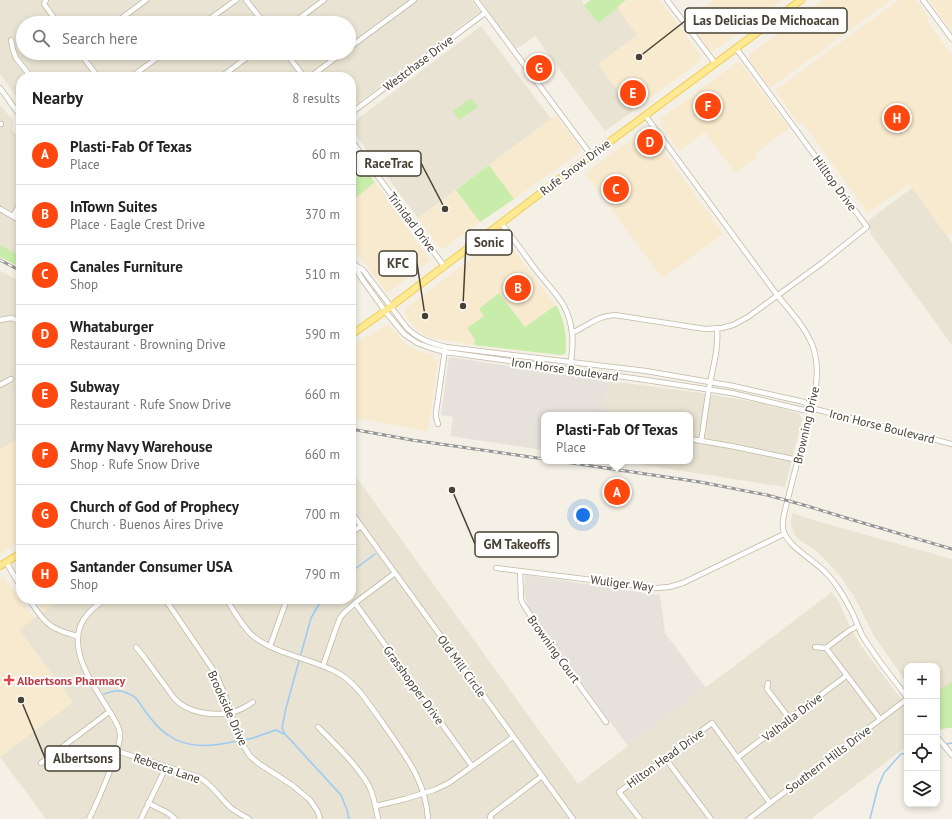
<!DOCTYPE html>
<meta charset="utf-8">
<style>
body{margin:0;font-family:"PT Sans",sans-serif;background:#f6f6f6;color:#222}
.controls{position:absolute;right:12px;bottom:12px;display:grid;overflow:hidden;border-radius:8px;box-shadow:0 2px 6px #0003}
.controls button{width:36px;height:36px;display:grid;place-items:center;padding:0;border:0;border-bottom:1px solid #e0e0e0;background:#fff;color:#222;font:20px sans-serif}
.you{position:absolute;left:583px;top:515px;width:14px;height:14px;margin:-10px;border:3px solid #fff;border-radius:50%;background:#1a73e8;box-shadow:0 0 0 6px #1a73e833}
.badge{display:grid;place-items:center;width:26px;height:26px;border-radius:50%;background:#ff4810;color:#fff;font-size:13px;font-weight:700}
.pin{position:absolute;translate:-50% -50%;border:2px solid #fff;box-shadow:0 1px 4px #0006}
.popup{position:absolute;left:541px;top:412px;width:152px;height:52px;box-sizing:border-box;display:grid;place-content:center;border-radius:8px;background:#fff;filter:drop-shadow(0 1px 3px #0005);font-size:13px;white-space:nowrap;color:#767676}
.popup b{font-size:15px;color:#222}
.popup::after{content:'';position:absolute;left:50%;top:100%;margin-left:-8px;border:8px solid transparent;border-top-color:#fff}
.list{margin:0;padding:0;list-style:none}
h2{display:flex;justify-content:space-between;align-items:center;height:52px;margin:0;padding:0 16px;font-size:17px}
h2 small{font-size:13px;font-weight:400;color:#767676}
.list li{display:grid;grid-template-columns:26px 1fr auto;gap:12px;align-items:center;box-sizing:border-box;height:60px;padding:0 16px;border-top:1px solid #e0e0e0}
.list b{display:block;font-size:15px;white-space:nowrap}
.list p{margin:0;font-size:13px;white-space:nowrap;color:#767676}
.list em{font-size:13px;font-style:normal;color:#767676}
.icon{flex:none;width:22px;height:22px;fill:none;stroke:currentColor;stroke-width:2;stroke-linecap:round;stroke-linejoin:round}
.map{position:relative;flex:none;width:952px;height:819px;overflow:hidden}
.search{position:absolute;background:#fff;box-shadow:0 2px 6px #0003;left:16px;top:16px;width:340px;height:44px;display:flex;align-items:center;gap:10px;box-sizing:border-box;padding:0 14px;border-radius:22px;color:#767676;font-size:15px}
.panel{position:absolute;background:#fff;box-shadow:0 2px 6px #0003;left:16px;top:72px;width:340px;height:532px;border-radius:16px}
.map>svg:first-child{display:block}
.residential{fill:#e8e3d2;fill-rule:evenodd}
.commercial{fill:#f8eace}
.industrial{fill:#e6e1da}
.green{fill:#c8ecaa}
.lines{fill:none;stroke-linecap:round;stroke-linejoin:round}
.stream{stroke:#9cc9f6;stroke-width:1.5}
.minor-casing{stroke:#c0b9a6;stroke-width:6}
.major-casing{stroke:#edcd59;stroke-width:8}
.minor{stroke:#fff;stroke-width:4.5}
.major{stroke:#ffe992;stroke-width:6}
.rail-casing{stroke:#959595;stroke-width:3}
.rail{stroke:#fff;stroke-width:1.5;stroke-dasharray:4.5;stroke-linecap:butt}
.health-dot{fill:#e0444e;stroke:#fff;stroke-width:1.5}
.labels{text-anchor:middle;dominant-baseline:central;stroke-width:4;stroke-linejoin:round;paint-order:stroke}
.street-label{font-size:12px;fill:#474134;stroke:#fff}
.health-label{font-size:12px;font-weight:bold;fill:#be3a42;stroke:#fff;text-anchor:start}
.leader{fill:none;stroke:#474134;stroke-width:1.5}
.callout-dot{fill:#474134;stroke:#fff;stroke-width:1.5}
.callout{fill:#fff;stroke:#474134;stroke-width:1.5}
.callout-label{font-size:13px;text-anchor:middle;font-weight:bold;fill:#474134}
</style>
<div class="map">
<svg width="952" height="819" viewBox="0 0 952 819">
<rect width="100%" height="100%" fill="#f4f0e5"/>
<g class="residential">
<path d="M 0,0 L 471,0 L 480,12 L 351,108 L 351,77 L 21,77 L 21,103 L 0,74 ZM 23,23 L 349,23 L 349,53 L 23,53 Z"/>
<polygon points="480,0 584,0 582,2 598,23 618,8 637,35 598,64 633,111 605,131 535,36 516,49"/>
<polygon points="481,26 551,119 418,218 351,129 351,124"/>
<polygon points="0,105 12,119 13,125 12,130 21,142 21,256 0,245"/>
<polygon points="912,188 952,243 952,345 871,234 868,221"/>
<polygon points="0,271 21,282 21,442 18,438 0,450"/>
<polygon points="609,381 695,392 761,403 799,414 802,419 785,487 619,461 690,461 690,415 604,415"/>
<polygon points="351,470 578,784 832,592 841,606 846,619 861,646 907,707 907,746 811,819 46,819 0,757 73,702 19,630 34,618 63,599 351,599"/>
<polygon points="793,513 816,521 952,559 952,683 937,694 937,666 907,666 907,683 874,636 855,598 840,576 820,554 796,537 793,531 791,525 791,519"/>
</g>
<g class="commercial">
<polygon points="626,0 660,0 701,56 699,58 701,60 633,111 598,64 637,35 617,7"/>
<polygon points="713,0 783,0 713,51 709,50 686,20"/>
<polygon points="823,0 891,0 770,88 749,60 750,54"/>
<polygon points="899,0 916,0 928,17 928,22 952,56 952,232 947,236 909,184 868,213 802,122 799,124 775,90"/>
<polygon points="929,0 952,0 952,31"/>
<polygon points="739,61 789,128 755,154 757,157 735,173 705,132 679,151 660,124 663,122 660,119"/>
<polygon points="556,115 580,147 580,152 514,199 489,165"/>
<polygon points="647,128 723,234 662,278 585,173"/>
<polygon points="375,182 430,260 387,293 360,257 351,248 351,202"/>
<polygon points="456,190 480,222 442,250 418,218"/>
<polygon points="503,236 543,289 556,305 525,327 500,293 484,315 474,345 433,338 425,336 413,326 406,316 405,309 473,257"/>
<polygon points="385,325 391,327 405,344 419,351 435,356 434,359 438,360 428,431 351,417 351,348 368,335 370,336 382,327"/>
<polygon points="18,437 21,442 21,541 0,554 0,450"/>
<polygon points="3,576 34,618 19,630 73,702 0,757 0,578"/>
<polygon points="35,599 63,599 43,612"/>
</g>
<g class="industrial">
<polygon points="449,357 609,381 604,415 544,415 544,450 450,436 453,417 441,415"/>
<polygon points="525,575 660,595 665,633 706,688 628,746 533,616 528,605 524,592"/>
</g>
<g class="green">
<polygon points="591,0 626,0 617,7 618,8 598,23 584,5"/>
<polygon points="471,98 478,107 459,120 453,111"/>
<polygon points="351,154 375,182 351,202"/>
<polygon points="489,165 514,199 480,222 456,190"/>
<polygon points="0,245 21,256 21,268 0,257"/>
<path d="M 499,293 L 525,327 L 556,305 C 564,317 568,340 565,354 L 561,355 L 474,345 L 475,339 L 467,328 L 484,316 L 479,309 Z"/>
<polygon points="952,682 952,728 947,728 939,730 937,727 937,692"/>
</g>
<g class="lines">
<g class="stream">
<polyline points="351,572 375,554"/>
<polyline points="301,654 311,618 322,599"/>
<polyline points="299,661 286,708 282,728 285,734 341,795 347,810 349,819"/>
<path d="M 104,694 C 108,693 114,690 119,691 C 123,691 130,694 133,696 C 137,698 140,704 143,708 C 150,718 158,729 168,735 C 189,750 214,746 237,741"/>
<polyline points="244,740 253,738 276,730 284,734"/>
<polyline points="937,746 952,743"/>
<polyline points="870,819 878,787 884,773 901,754 907,753"/>
</g>
<defs>
<g id="minor">
<polyline points="46,0 44,4 58,23"/>
<polyline points="246,0 264,23"/>
<polyline points="476,0 591,155"/>
<polyline points="667,0 715,63"/>
<polyline points="923,0 952,39"/>
<polyline points="115,23 146,0"/>
<polyline points="204,23 236,0"/>
<polyline points="293,23 324,0"/>
<polyline points="11,40 13,50 16,58 31,77"/>
<polyline points="349,48 414,0"/>
<polyline points="80,53 98,77"/>
<polyline points="286,53 304,77"/>
<polyline points="131,77 164,53"/>
<polyline points="221,77 253,53"/>
<polyline points="310,77 342,53"/>
<polyline points="0,88 21,117"/>
<polyline points="351,113 485,13"/>
<path d="M 645,115 L 777,295 C 790,311 808,330 814,350 C 816,357 817,364 817,371 C 817,380 816,388 814,396 L 784,514 C 783,519 782,524 783,529 C 786,546 816,561 827,574 C 837,584 844,597 851,610 C 855,618 858,627 862,635 C 875,657 891,676 907,697"/>
<polyline points="0,124 1,124"/>
<polyline points="351,140 444,266"/>
<polyline points="0,209 21,221"/>
<polyline points="13,216 21,202"/>
<path d="M 501,223 C 513,238 524,254 536,270 C 553,292 569,303 572,333 C 574,345 571,357 570,370"/>
<polyline points="351,259 356,266 360,276 385,311 404,334 417,343 431,348 445,352 646,380 732,393 803,410 811,408 952,444"/>
<path d="M 356,266 L 363,270 L 407,328 C 418,339 431,343 446,347 L 646,371 L 733,386 L 804,402 L 811,408"/>
<polyline points="0,320 11,318 21,321"/>
<path d="M 572,333 C 588,326 596,316 615,315 L 705,329 L 722,328 L 733,325 L 748,317 L 822,263 L 867,227 L 736,48"/>
<polyline points="0,385 11,379"/>
<polyline points="438,424 436,417 436,412 445,350"/>
<polyline points="690,439 731,446 798,460"/>
<path d="M 701,441 C 704,424 706,406 709,389 C 712,370 719,349 717,328"/>
<polyline points="351,512 573,819"/>
<polyline points="351,533 361,526"/>
<polyline points="6,562 21,587"/>
<polyline points="496,568 656,588 669,587 683,583 784,534"/>
<polyline points="520,571 521,599 523,604 550,645 606,722"/>
<path d="M 29,599 C 37,611 45,625 59,630 C 65,633 71,634 77,636"/>
<polyline points="165,599 216,674 226,698 239,737 243,745 250,756 258,763 292,785 310,800 318,812 320,819"/>
<path d="M 226,599 C 233,609 244,629 253,636 C 278,656 313,658 340,674 C 348,679 354,685 360,692 C 371,706 381,721 391,735 C 410,762 426,785 428,819"/>
<polyline points="355,603 472,766"/>
<polyline points="270,646 287,599"/>
<path d="M 136,647 L 144,657 L 174,698 C 187,713 212,716 230,713 C 238,711 246,707 253,702"/>
<polyline points="815,647 826,648"/>
<polyline points="826,648 880,719"/>
<polyline points="826,648 850,630 858,626"/>
<polyline points="323,666 335,631 340,618 343,614 355,603 395,573"/>
<polyline points="768,683 767,689 789,718"/>
<path d="M 318,727 C 334,743 358,766 369,786 C 374,796 376,808 378,819"/>
<polyline points="937,737 952,755"/>
<path d="M 117,751 L 199,777 C 213,785 219,797 230,807 C 235,812 243,815 249,819"/>
<polyline points="665,758 711,819"/>
<polyline points="737,758 846,676"/>
<polyline points="41,763 109,712"/>
<polyline points="148,803 168,813 175,819"/>
<polyline points="376,806 405,799 434,790 449,783 513,737"/>
<path d="M 89,819 C 96,805 122,747 120,733 C 118,722 109,711 103,701 C 89,679 67,645 84,619 C 89,611 98,604 106,599"/>
<polyline points="141,819 166,767"/>
<polyline points="491,819 490,817 492,814 542,776"/>
<polyline points="640,819 619,792 712,723 770,803"/>
<polyline points="749,819 907,699"/>
</g>
<g id="major">
<polyline points="351,335 385,311 562,177 801,0"/>
<polyline points="0,566 21,553"/>
</g>
</defs>
<use href="#minor" class="minor-casing"/>
<use href="#major" class="major-casing"/>
<use href="#minor" class="minor"/>
<use href="#major" class="major"/>
<defs>
<g id="rail">
<polyline points="0,260 21,271"/>
<polyline points="351,429 412,440 544,459"/>
<polyline points="558,461 700,482 767,495 807,506 853,520 952,549"/>
</g>
</defs>
<use href="#rail" class="rail-casing"/>
<use href="#rail" class="rail"/>
</g>
<path class="health-dot" d="M7 674h4v4h4v4h-4v4h-4v-4h-4v-4h4z"/>
<g class="labels">
<g class="street-label">
<text transform="translate(418 63) rotate(-37)">Westchase Drive</text>
<text transform="translate(575 167) rotate(-37)">Rufe Snow Drive</text>
<text transform="translate(835 183) rotate(54)">Hilltop Drive</text>
<text transform="translate(412 222) rotate(53)">Trinidad Drive</text>
<text transform="translate(565 369) rotate(8)">Iron Horse Boulevard</text>
<text transform="translate(806 425) rotate(-77)">Browning Drive</text>
<text transform="translate(882 426) rotate(14)">Iron Horse Boulevard</text>
<text transform="translate(622 583) rotate(7)">Wuliger Way</text>
<text transform="translate(554 649) rotate(54)">Browning Court</text>
<text transform="translate(462 666) rotate(54)">Old Mill Circle</text>
<text transform="translate(414 685) rotate(54)">Grasshopper Drive</text>
<text transform="translate(228 708) rotate(66)">Brookside Drive</text>
<text transform="translate(792 717) rotate(-37)">Valhalla Drive</text>
<text transform="translate(665 758) rotate(-36)">Hilton Head Drive</text>
<text transform="translate(828 759) rotate(-37)">Southern Hills Drive</text>
<text transform="translate(167 768) rotate(19)">Rebecca Lane</text>
</g>
<g class="health-label">
<text x="17" y="680">Albertsons Pharmacy</text>
</g>
</g>
<path class="leader" d="M639 57L685 21M445 209L421 163M463 306L466 243M425 316L417 263M452 490L475 544M21 700L45 758"/>
<g class="callout-dot">
<circle cx="639" cy="57" r="4"/>
<circle cx="445" cy="209" r="4"/>
<circle cx="463" cy="306" r="4"/>
<circle cx="425" cy="316" r="4"/>
<circle cx="452" cy="490" r="4"/>
<circle cx="21" cy="700" r="4"/>
</g>
<g class="callout">
<rect x="685" y="8" width="162" height="25" rx="4"/>
<rect x="356" y="151" width="65" height="25" rx="4"/>
<rect x="466" y="230" width="46" height="25" rx="4"/>
<rect x="379" y="251" width="38" height="25" rx="4"/>
<rect x="475" y="532" width="83" height="25" rx="4"/>
<rect x="45" y="746" width="75" height="25" rx="4"/>
</g>
<g class="callout-label">
<text x="766" y="25">Las Delicias De Michoacan</text>
<text x="389" y="168">RaceTrac</text>
<text x="489" y="247">Sonic</text>
<text x="398" y="268">KFC</text>
<text x="517" y="549">GM Takeoffs</text>
<text x="83" y="763">Albertsons</text>
</g>
</svg>
<div class="controls">
<button>+</button>
<button>−</button>
<button><svg class="icon" aria-label="locate" viewBox="0 0 24 24"><circle cx="12" cy="12" r="6"/><path d="M12 2v4M12 18v4M2 12h4M18 12h4"/></svg></button>
<button><svg class="icon" aria-label="layers" viewBox="0 0 24 24"><path d="M12 4l9 5-9 5-9-5zM3 14l9 5 9-5"/></svg></button>
</div>
<div class="you"></div>
<div class="pin badge" style="left:617px;top:492px">A</div>
<div class="popup"><b>Plasti-Fab Of Texas</b>Place</div>
<div class="pin badge" style="left:518px;top:288px">B</div>
<div class="pin badge" style="left:616px;top:189px">C</div>
<div class="pin badge" style="left:650px;top:142px">D</div>
<div class="pin badge" style="left:633px;top:93px">E</div>
<div class="pin badge" style="left:708px;top:106px">F</div>
<div class="pin badge" style="left:539px;top:68px">G</div>
<div class="pin badge" style="left:897px;top:118px">H</div>
<div class="search"><svg class="icon" aria-label="search" viewBox="0 0 24 24"><circle cx="10" cy="10" r="6"/><path d="M15 15l6 6"/></svg>Search here</div>
<section class="panel">
<h2>Nearby<small>8 results</small></h2>
<ul class="list">
<li><span class="badge">A</span><div><b>Plasti-Fab Of Texas</b><p>Place</p></div><em>60 m</em></li>
<li><span class="badge">B</span><div><b>InTown Suites</b><p>Place · Eagle Crest Drive</p></div><em>370 m</em></li>
<li><span class="badge">C</span><div><b>Canales Furniture</b><p>Shop</p></div><em>510 m</em></li>
<li><span class="badge">D</span><div><b>Whataburger</b><p>Restaurant · Browning Drive</p></div><em>590 m</em></li>
<li><span class="badge">E</span><div><b>Subway</b><p>Restaurant · Rufe Snow Drive</p></div><em>660 m</em></li>
<li><span class="badge">F</span><div><b>Army Navy Warehouse</b><p>Shop · Rufe Snow Drive</p></div><em>660 m</em></li>
<li><span class="badge">G</span><div><b>Church of God of Prophecy</b><p>Church · Buenos Aires Drive</p></div><em>700 m</em></li>
<li><span class="badge">H</span><div><b>Santander Consumer USA</b><p>Shop</p></div><em>790 m</em></li>
</ul>
</section>
</div>
